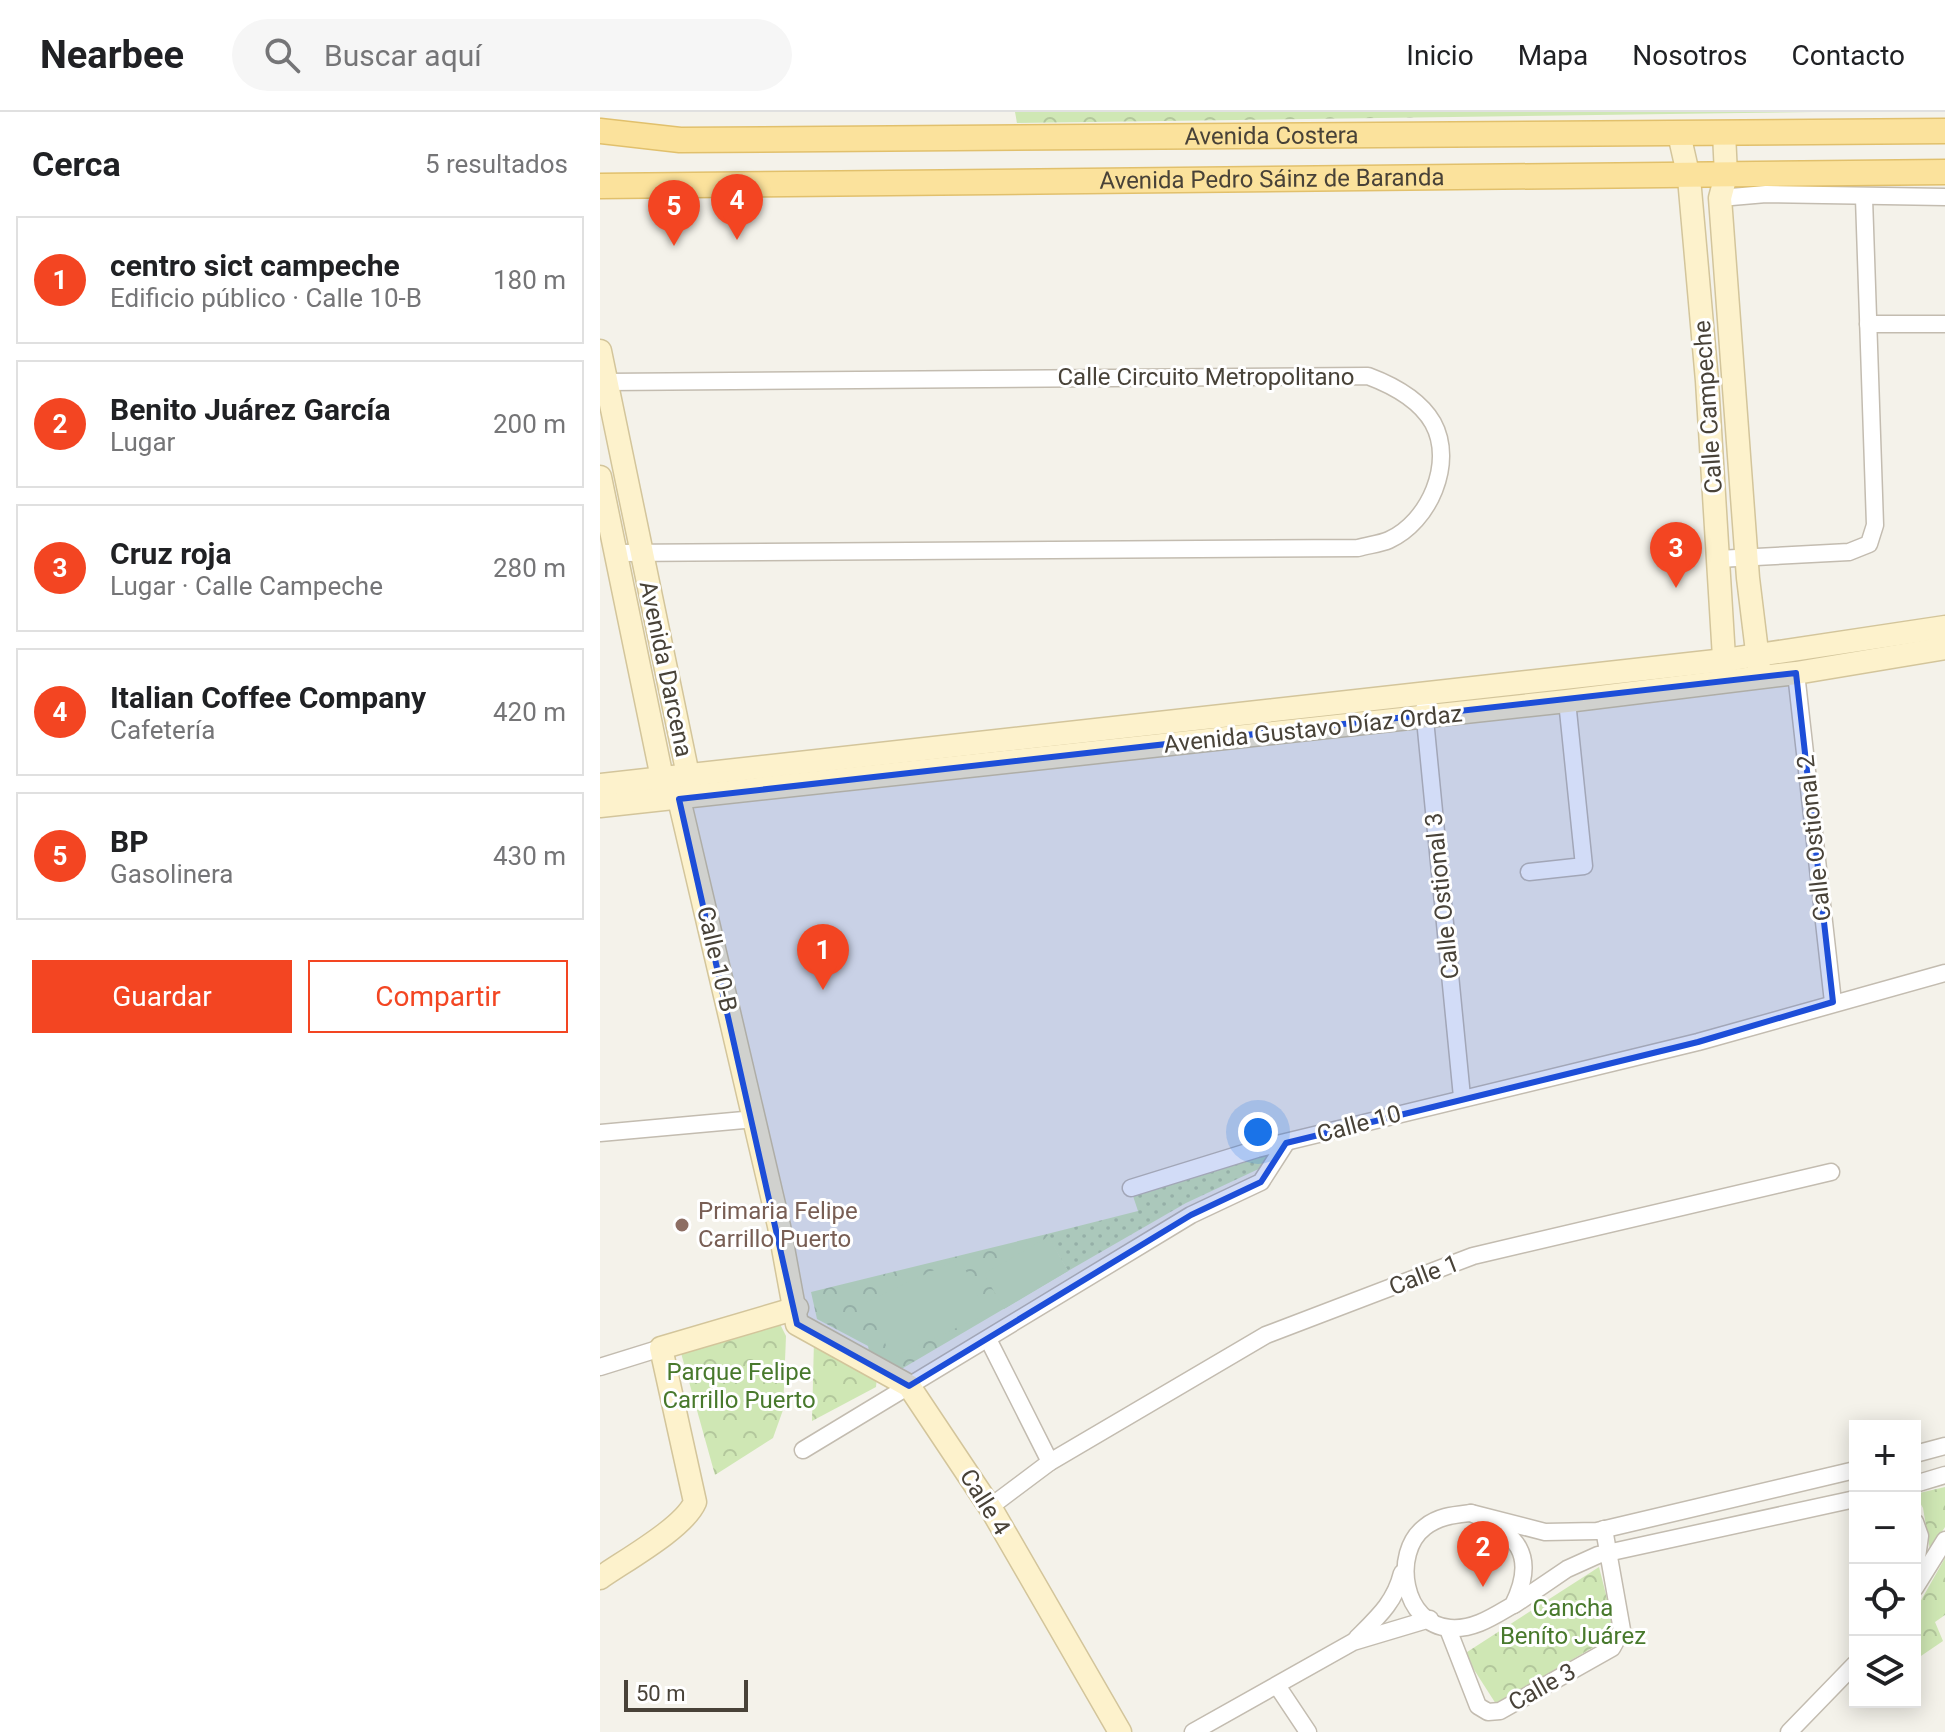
<!DOCTYPE html>
<html lang="es">
<meta charset="utf-8">
<style>
body{margin:0;font-family:Roboto,sans-serif;background:#f6f6f6;color:#202124}
.controls{position:absolute;right:24px;bottom:24px;display:grid;overflow:hidden;border-radius:0px;box-shadow:0 4px 20px #0003}
.controls button{width:72px;height:72px;display:grid;place-items:center;padding:0;border:0;border-bottom:2px solid #e0e0e0;background:#fff;color:#202124;font:40px sans-serif}
.scale{position:absolute;left:24px;bottom:20px;width:124px;box-sizing:border-box;padding-left:8px;border:4px solid #484238;border-top:0;font-size:22px;line-height:28px;white-space:nowrap;color:#484238;-webkit-text-stroke:6px #fff;paint-order:stroke}
.you{position:absolute;left:658px;top:1020px;width:28px;height:28px;margin:-20px;border:6px solid #fff;border-radius:50%;background:#1a73e8;box-shadow:0 0 0 12px #1a73e833}
.badge{display:grid;place-items:center;width:52px;height:52px;border-radius:50%;background:#f34522;color:#fff;font-size:26px;font-weight:700}
.pin{position:absolute;translate:-50% -66px;filter:drop-shadow(0 2px 4px #0008)}
.pin::after{content:'';position:absolute;top:42px;width:28px;height:24px;background:inherit;clip-path:polygon(0 0,100% 0,50% 100%)}
.list{margin:0;padding:0;list-style:none}
h2{display:flex;justify-content:space-between;align-items:center;height:104px;margin:0;padding:0 32px;font-size:34px}
h2 small{font-size:26px;font-weight:400;color:#757577}
.list li{display:grid;grid-template-columns:52px 1fr auto;gap:24px;align-items:center;box-sizing:border-box;height:128px;margin:0 16px 16px;padding:0 16px;border:2px solid #e0e0e0;border-radius:0px}
.list b{display:block;font-size:30px;white-space:nowrap}
.list p{margin:0;font-size:26px;white-space:nowrap;color:#757577}
.list em{font-size:26px;font-style:normal;color:#757577}
.actions{display:flex;gap:16px;padding:24px 32px}
.actions a{flex:1;padding:18px 0;border:2px solid #f34522;border-radius:0px;text-align:center;font-size:28px;color:#f34522}
.actions .main{background:#f34522;color:#fff}
.icon{flex:none;width:44px;height:44px;fill:none;stroke:currentColor;stroke-width:2;stroke-linecap:round;stroke-linejoin:round}
.map{position:relative;flex:none;width:1345px;height:1620px;overflow:hidden}
header{display:flex;align-items:center;gap:48px;box-sizing:border-box;height:112px;padding:0 40px;background:#fff;border-bottom:2px solid #e0e0e0}
header strong{font-size:38px}
nav{display:flex;gap:44px;margin-inline-start:auto;font-size:28px}
.search{width:560px;height:72px;background:#f6f6f6;display:flex;align-items:center;gap:20px;box-sizing:border-box;padding:0 28px;border-radius:44px;color:#757577;font-size:30px}
main{display:flex}
aside{flex:1;background:#fff}
.map>svg:first-child{display:block}
.grass{fill:url(#grass-dots)}
.park{fill:url(#park-crowns)}
.pitch{fill:#cfe7b4}
.lines{fill:none;stroke-linecap:round;stroke-linejoin:round}
.street-casing{stroke:#c3bcb0;stroke-width:19}
.secondary-casing{stroke:#d3c59b;stroke-width:25}
.primary-casing{stroke:#e1c06c;stroke-width:27}
.street{stroke:#fff;stroke-width:16}
.secondary{stroke:#fdf2cc;stroke-width:22}
.primary{stroke:#fbe29c;stroke-width:24}
.marked{fill:#1d4ed8;fill-opacity:0.2;stroke:#1d4ed8;stroke-width:6;stroke-linejoin:round}
.education-dot{fill:#8d6e63;stroke:#fff;stroke-width:3}
.labels{text-anchor:middle;dominant-baseline:central;stroke-width:6;stroke-linejoin:round;paint-order:stroke}
.street-label{font-size:24px;fill:#484238;stroke:#fff}
.education-label{font-size:24px;fill:#785e54;stroke:#fff;text-anchor:start}
.park-label{font-size:24px;fill:#48792c;stroke:#fff}
</style>
<header>
<strong>Nearbee</strong>
<div class="search"><svg class="icon" aria-label="search" viewBox="0 0 24 24"><circle cx="10" cy="10" r="6"/><path d="M15 15l6 6"/></svg>Buscar aquí</div>
<nav><a>Inicio</a><a>Mapa</a><a>Nosotros</a><a>Contacto</a></nav>
</header>
<main>
<aside>
<h2>Cerca<small>5 resultados</small></h2>
<ul class="list">
<li><span class="badge">1</span><div><b>centro sict campeche</b><p>Edificio público · Calle 10-B</p></div><em>180 m</em></li>
<li><span class="badge">2</span><div><b>Benito Juárez García</b><p>Lugar</p></div><em>200 m</em></li>
<li><span class="badge">3</span><div><b>Cruz roja</b><p>Lugar · Calle Campeche</p></div><em>280 m</em></li>
<li><span class="badge">4</span><div><b>Italian Coffee Company</b><p>Cafetería</p></div><em>420 m</em></li>
<li><span class="badge">5</span><div><b>BP</b><p>Gasolinera</p></div><em>430 m</em></li>
</ul>
<div class="actions"><a class="main">Guardar</a><a>Compartir</a></div>
</aside>
<div class="map">
<svg width="1345" height="1620" viewBox="0 0 1345 1620">
<defs>
<pattern id="grass-dots" width="8" height="8" patternUnits="userSpaceOnUse" patternTransform="scale(2)"><rect width="8" height="8" fill="#cfe7b4"/><path d="M2 2h.1M6 6h.1" fill="none" stroke="#b3c79c" stroke-width="1.8" stroke-linecap="round"/></pattern>
<pattern id="park-crowns" width="20" height="18" patternUnits="userSpaceOnUse" patternTransform="scale(2)"><rect width="20" height="18" fill="#cfe7b4"/><path d="M2 6a3 3 0 1 1 6 0M12 15a3 3 0 1 1 6 0" fill="none" stroke="#b3c79c"/></pattern>
</defs>
<rect width="100%" height="100%" fill="#f4f2ea"/>
<polygon class="grass" points="672,1037 665,1054 586,1091 468,1159 448,1125 447,1122 538,1099 532,1081"/>
<g class="park">
<polygon points="415,0 1214,0 417,11"/>
<polygon points="447,1122 468,1159 298,1259 270,1244 268,1234 217,1207 211,1180"/>
<polygon points="180,1212 186,1224 183,1298 173,1326 115,1363 81,1241"/>
<polygon points="214,1228 277,1265 276,1275 212,1309"/>
<polygon points="1345,1375 1345,1415 1330,1438 1323,1396 1315,1382"/>
<polygon points="1345,1446 1345,1503 1335,1510 1343,1529 1318,1546 1315,1542 1315,1499"/>
<polygon points="999,1455 1016,1522 896,1592 864,1542"/>
</g>
<g class="pitch">
<polygon points="448,1125 468,1159 404,1197 384,1162"/>
<polygon points="360,1146 386,1202 292,1246 266,1190"/>
</g>
<g class="lines">
<defs>
<g id="street">
<polyline points="1120,86 1166,82 1345,85"/>
<polyline points="1268,212 1345,212"/>
<path d="M 6,270 L 768,264 C 792,273 820,288 833,311 C 855,351 829,410 789,428 C 780,432 768,433 758,436 L 17,441"/>
<polyline points="1118,447 1249,440 1269,432 1275,413 1264,86"/>
<polyline points="1196,561 1233,890"/>
<polyline points="824,597 862,985"/>
<polyline points="929,760 984,754 967,589"/>
<polyline points="0,1021 155,1007"/>
<polyline points="531,1076 657,1037 1098,930 1345,861"/>
<polyline points="388,1227 450,1350"/>
<polyline points="0,1255 61,1236"/>
<polyline points="203,1338 591,1103 661,1070 686,1031"/>
<polyline points="1315,1342 1345,1334"/>
<polyline points="1315,1372 1345,1363"/>
<polyline points="390,1395 450,1350 666,1223 873,1144 1231,1060"/>
<polyline points="871,1401 945,1420 997,1419 1255,1358"/>
<path d="M 871,1401 C 917,1421 938,1443 913,1493 C 894,1504 874,1518 850,1516 C 803,1513 791,1441 825,1415 C 839,1404 854,1403 871,1401 Z"/>
<polyline points="1315,1410 1320,1424 1315,1460"/>
<polyline points="1315,1476 1345,1428"/>
<polyline points="914,1493 967,1457 998,1443 1255,1387"/>
<polyline points="848,1517 878,1594 888,1600 900,1599 1012,1536 1022,1518 1004,1417"/>
<path d="M 757,1526 C 778,1505 795,1490 802,1461"/>
<polyline points="678,1575 708,1620"/>
<polyline points="593,1620 753,1530 830,1507"/>
<polyline points="1189,1620 1255,1552"/>
</g>
<g id="secondary">
<polyline points="1124,21 1126,63 1120,86 1148,466 1159,556"/>
<polyline points="1079,22 1089,66 1107,269 1125,562"/>
<polyline points="0,239 88,663 84,675"/>
<polyline points="0,365 62,666 79,687 179,1114 197,1212 309,1274 393,1400 520,1620"/>
<polyline points="0,673 1125,548 1345,515"/>
<polyline points="0,694 967,589 1196,561 1345,536"/>
<path d="M 0,1466 C 24,1449 84,1416 95,1390 L 61,1236 L 197,1196"/>
</g>
<g id="primary">
<path id="s1" d="M 0,19 L 80,28 L 1345,19"/>
<path id="s2" d="M 0,74 L 1345,60"/>
</g>
</defs>
<use href="#street" class="street-casing"/>
<use href="#secondary" class="secondary-casing"/>
<use href="#primary" class="primary-casing"/>
<use href="#street" class="street"/>
<use href="#secondary" class="secondary"/>
<use href="#primary" class="primary"/>
</g>
<path class="marked" d="M 1196,561 L 1233,890 L 1098,930 L 686,1031 L 661,1070 L 591,1103 L 309,1274 L 197,1212 L 79,687 Z"/>
<circle class="education-dot" cx="82" cy="1113" r="8"/>
<g class="labels">
<g class="street-label">
<text stroke="none"><textPath href="#s1" startOffset="672">Avenida Costera</textPath></text>
<text stroke="none"><textPath href="#s2" startOffset="672">Avenida Pedro Sáinz de Baranda</textPath></text>
<text x="606" y="265">Calle Circuito Metropolitano</text>
<text transform="translate(1108 295) rotate(-94)">Calle Campeche</text>
<text transform="translate(66 557) rotate(78)">Avenida Darcena</text>
<text transform="translate(713 617) rotate(-6)">Avenida Gustavo Díaz Ordaz</text>
<text transform="translate(1214 726) rotate(-96)">Calle Ostional 2</text>
<text transform="translate(842 784) rotate(-96)">Calle Ostional 3</text>
<text transform="translate(117 847) rotate(77)">Calle 10-B</text>
<text transform="translate(759 1012) rotate(-15)">Calle 10</text>
<text transform="translate(824 1163) rotate(-21)">Calle 1</text>
<text transform="translate(385 1390) rotate(58)">Calle 4</text>
<text transform="translate(942 1575) rotate(-29)">Calle 3</text>
</g>
<g class="education-label">
<text x="98" y="1099">Primaria Felipe<tspan x="98" dy="28">Carrillo Puerto</tspan></text>
</g>
<g class="park-label">
<text x="139" y="1260">Parque Felipe<tspan x="139" dy="28">Carrillo Puerto</tspan></text>
<text x="973" y="1496">Cancha<tspan x="973" dy="28">Beníto Juárez</tspan></text>
</g>
</g>
</svg>
<div class="controls">
<button>+</button>
<button>−</button>
<button><svg class="icon" aria-label="locate" viewBox="0 0 24 24"><circle cx="12" cy="12" r="6"/><path d="M12 2v4M12 18v4M2 12h4M18 12h4"/></svg></button>
<button><svg class="icon" aria-label="layers" viewBox="0 0 24 24"><path d="M12 4l9 5-9 5-9-5zM3 14l9 5 9-5"/></svg></button>
</div>
<div class="scale">50 m</div>
<div class="you"></div>
<div class="pin badge" style="left:223px;top:878px">1</div>
<div class="pin badge" style="left:883px;top:1475px">2</div>
<div class="pin badge" style="left:1076px;top:476px">3</div>
<div class="pin badge" style="left:137px;top:128px">4</div>
<div class="pin badge" style="left:74px;top:134px">5</div>
</div>
</main>
